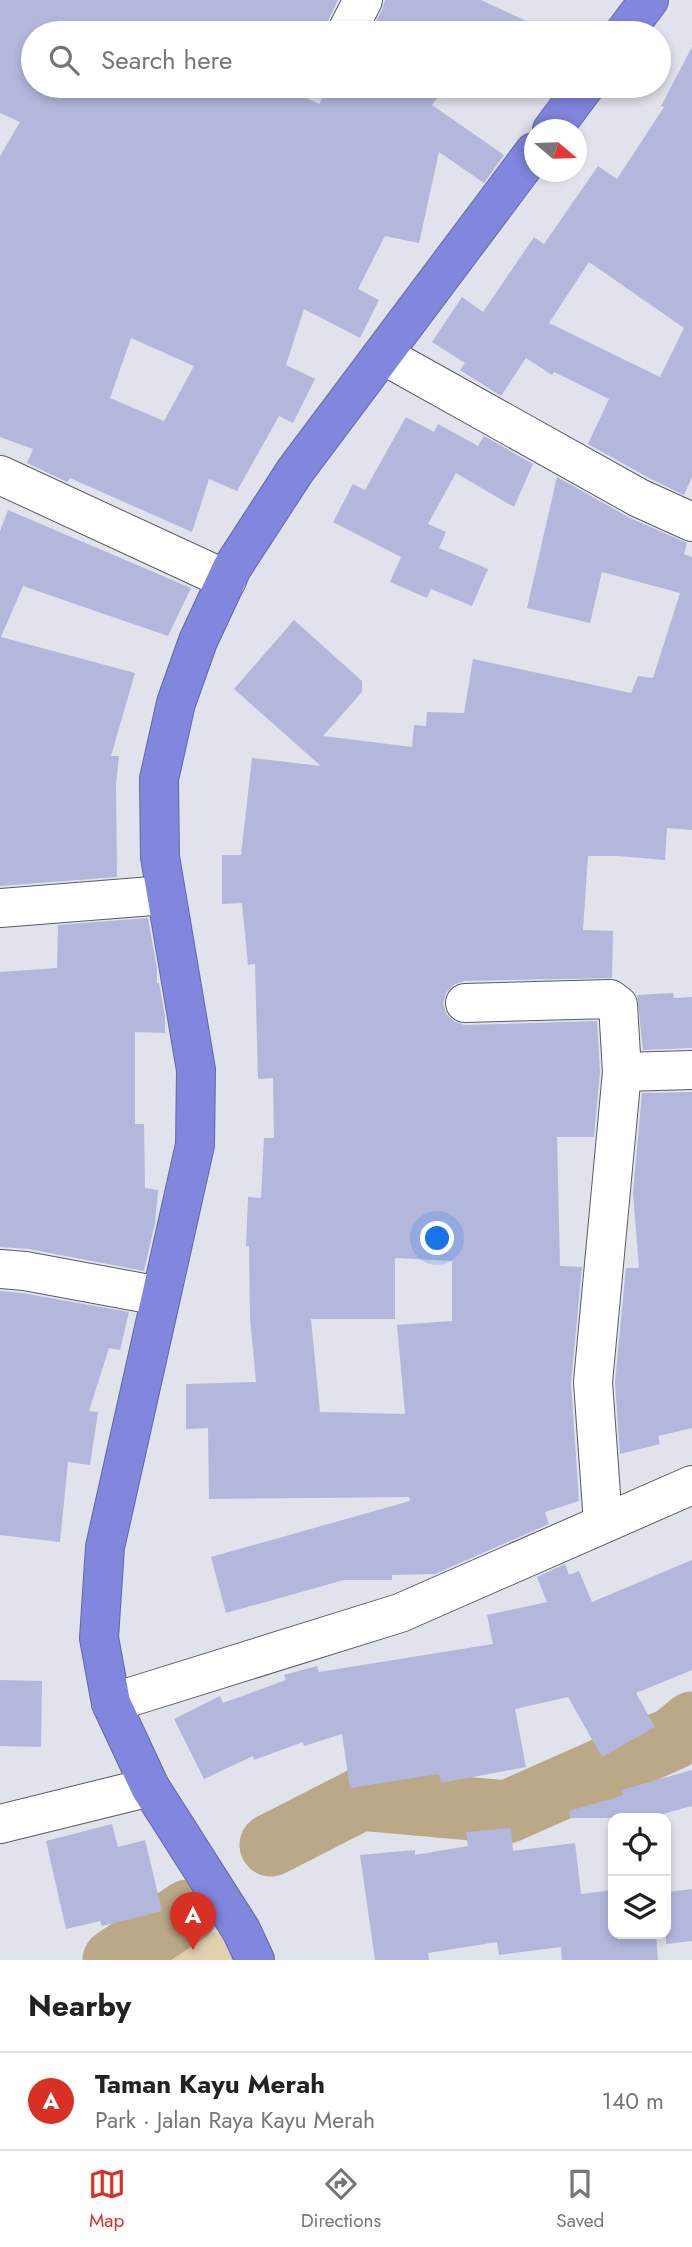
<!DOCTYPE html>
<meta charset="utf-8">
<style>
body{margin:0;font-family:Jost,sans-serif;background:#f6f6f6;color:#222}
.controls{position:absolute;right:21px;bottom:21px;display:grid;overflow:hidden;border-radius:14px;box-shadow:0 4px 10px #0003}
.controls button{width:63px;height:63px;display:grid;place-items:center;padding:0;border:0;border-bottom:2px solid #e0e0e0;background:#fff;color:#222;font:35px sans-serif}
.compass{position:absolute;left:524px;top:119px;width:63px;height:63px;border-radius:50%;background:#fff;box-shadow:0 4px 10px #0003;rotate:109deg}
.you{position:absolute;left:438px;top:1239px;width:24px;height:24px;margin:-18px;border:5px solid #fff;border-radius:50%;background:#1a73e8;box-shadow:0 0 0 10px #1a73e833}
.badge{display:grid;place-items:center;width:46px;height:46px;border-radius:50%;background:#d93025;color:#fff;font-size:23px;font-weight:700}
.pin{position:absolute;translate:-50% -58px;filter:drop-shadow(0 2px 4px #0008)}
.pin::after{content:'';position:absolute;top:37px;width:24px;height:21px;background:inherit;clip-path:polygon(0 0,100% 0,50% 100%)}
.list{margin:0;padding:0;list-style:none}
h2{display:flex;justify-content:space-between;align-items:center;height:91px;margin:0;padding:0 28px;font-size:30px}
h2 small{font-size:23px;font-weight:400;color:#767676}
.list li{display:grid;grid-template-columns:46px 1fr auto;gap:21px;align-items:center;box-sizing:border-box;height:98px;padding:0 28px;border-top:2px solid #e0e0e0}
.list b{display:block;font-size:26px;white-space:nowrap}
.list p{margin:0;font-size:23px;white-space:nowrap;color:#767676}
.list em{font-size:23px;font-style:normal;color:#767676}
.icon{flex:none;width:38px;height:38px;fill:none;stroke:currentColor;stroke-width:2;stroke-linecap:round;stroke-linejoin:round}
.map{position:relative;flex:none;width:692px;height:1960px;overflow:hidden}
.search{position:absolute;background:#fff;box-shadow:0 4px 10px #0003;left:21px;right:21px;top:21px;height:77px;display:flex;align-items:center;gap:18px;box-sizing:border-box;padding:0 24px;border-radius:38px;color:#767676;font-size:26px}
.sheet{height:189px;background:#fff}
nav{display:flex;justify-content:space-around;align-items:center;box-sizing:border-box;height:98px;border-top:2px solid #e0e0e0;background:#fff;font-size:19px;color:#767676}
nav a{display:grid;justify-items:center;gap:4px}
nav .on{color:#d93025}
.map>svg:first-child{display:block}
.green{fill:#e2d1af}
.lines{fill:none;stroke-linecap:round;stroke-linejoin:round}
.river{stroke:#baa886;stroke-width:63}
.building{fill:#b3b7dc;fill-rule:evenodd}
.minor-casing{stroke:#5a5b63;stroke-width:40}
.highway-casing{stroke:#6468a2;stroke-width:40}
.minor{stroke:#fff;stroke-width:38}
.highway{stroke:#8186de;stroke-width:38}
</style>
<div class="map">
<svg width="692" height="1960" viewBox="0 0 692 1960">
<rect width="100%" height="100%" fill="#e0e2ec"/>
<polygon class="green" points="184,1924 237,1939 245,1960 129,1960"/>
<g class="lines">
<g class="river">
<polyline points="271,1845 361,1799 507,1812 674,1738 692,1723"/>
<polyline points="114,1960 188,1911"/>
</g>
</g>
<g class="building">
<path d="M 0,0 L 338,0 L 327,23 L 324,33 L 33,33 L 33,86 L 280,86 L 319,104 L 330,86 L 446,86 L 432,105 L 504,155 L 484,183 L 439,152 L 419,243 L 385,236 L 358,289 L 379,300 L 360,338 L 304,309 L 286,365 L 315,379 L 293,423 L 279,416 L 237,491 L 209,479 L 192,532 L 70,478 L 67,482 L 27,463 L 33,449 L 0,437 L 0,156 L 20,122 L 0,113 ZM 131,338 L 194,366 L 164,421 L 110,398 Z"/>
<polygon points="385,0 481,0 552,33 370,33 382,10"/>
<path d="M 692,47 L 692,477 L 684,495 L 649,478 L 588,444 L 609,399 L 554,372 L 552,375 L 526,358 L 501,396 L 460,370 L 465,363 L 432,342 L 462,297 L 483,312 L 534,237 L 544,244 L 598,166 L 617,179 L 664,107 L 661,106 ZM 589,262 L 684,328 L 660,377 L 549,323 Z"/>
<polygon points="406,417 434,432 438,424 478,446 484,436 533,464 514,507 456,473 428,524 446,532 439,548 488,569 472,606 431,589 427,598 390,582 401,557 333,522 353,484 365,490"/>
<path d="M 557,477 L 630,518 L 687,543 L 684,554 L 692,557 L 692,830 L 667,828 L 665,860 L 618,856 L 588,856 L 583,930 L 613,931 L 612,978 L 464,981 L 453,985 L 446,993 L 443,1003 L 447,1015 L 455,1022 L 465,1025 L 597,1021 L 600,1072 L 594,1137 L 557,1137 L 560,1266 L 582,1267 L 571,1383 L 579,1501 L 545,1512 L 549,1524 L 435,1574 L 392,1575 L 392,1580 L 344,1580 L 226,1613 L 211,1557 L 410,1501 L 409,1497 L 209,1499 L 208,1428 L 186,1429 L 186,1384 L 256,1382 L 250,1318 L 249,1246 L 246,1246 L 248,1197 L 261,1198 L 264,1138 L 274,1138 L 273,1078 L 258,1079 L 255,964 L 248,965 L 242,903 L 222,904 L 222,855 L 241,855 L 252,758 L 321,766 L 234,689 L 294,620 L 362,681 L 362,692 L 323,736 L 412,747 L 414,725 L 426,726 L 427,712 L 464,713 L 473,659 L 631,693 L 638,676 L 653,678 L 680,593 L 602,572 L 590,623 L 527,608 ZM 395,1258 L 452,1261 L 452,1321 L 397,1325 L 405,1414 L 320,1412 L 311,1319 L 395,1319 Z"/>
<polygon points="8,510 191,588 168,636 23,586 1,637 135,673 111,756 119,756 116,784 117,877 0,886 0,531"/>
<polygon points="148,918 157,969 157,983 159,983 165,1016 165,1033 135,1032 135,1124 144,1124 145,1188 158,1190 155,1223 144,1271 29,1249 0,1247 0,972 57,968 58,925"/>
<polygon points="673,993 674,998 692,997 692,1048 643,1050 637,995"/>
<polygon points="692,1092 692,1428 658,1436 660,1444 620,1454 615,1382 626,1268 639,1268 633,1193 642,1093"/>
<polygon points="0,1291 22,1293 129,1312 120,1350 109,1348 89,1411 98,1412 90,1465 68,1462 60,1542 0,1535"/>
<polygon points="692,1560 692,1670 636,1693 655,1727 602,1757 568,1697 515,1709 526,1767 441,1783 439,1774 350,1788 342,1734 304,1746 303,1742 254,1760 253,1756 204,1779 174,1719 220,1696 223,1703 286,1680 284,1675 317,1666 319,1672 493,1644 487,1615 547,1602 537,1577 565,1564 569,1575 579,1571 592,1602"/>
<polygon points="0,1680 42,1681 41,1747 0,1746"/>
<polygon points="692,1770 692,1806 648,1818 570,1818 569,1811 624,1795 621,1790"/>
<polygon points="112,1824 118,1847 145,1840 162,1911 102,1926 100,1921 66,1929 46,1841"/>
<polygon points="511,1828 513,1851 575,1843 581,1894 613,1890 613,1934 656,1934 658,1960 562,1960 561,1947 499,1955 497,1942 428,1953 429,1960 375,1960 360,1855 415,1850 415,1855 468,1846 466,1832"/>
<polygon points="692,1889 692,1941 666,1944 666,1892"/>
</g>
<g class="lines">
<defs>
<g id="minor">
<polyline points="346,33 363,0"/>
<polyline points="383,355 639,498 692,522"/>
<polyline points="0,475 227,580"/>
<polyline points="0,908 165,895"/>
<polyline points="465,1003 610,999 618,1005 622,1072 593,1382 603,1523"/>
<polyline points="622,1072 692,1070"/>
<polyline points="0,1269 25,1271 160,1296"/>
<polyline points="111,1703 400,1613 692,1485"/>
<polyline points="0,1824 150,1787"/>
</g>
<g id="highway">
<polyline points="624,33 649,0"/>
<polyline points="552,130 585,86"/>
<polyline points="255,1960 241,1930 150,1787 111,1703 99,1638 105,1547 195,1145 196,1070 160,857 159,779 176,703 198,641 232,568 295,471 534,152"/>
</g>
</defs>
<use href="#minor" class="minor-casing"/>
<use href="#highway" class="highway-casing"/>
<use href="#minor" class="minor"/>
<use href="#highway" class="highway"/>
</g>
</svg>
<div class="controls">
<button><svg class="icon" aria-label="locate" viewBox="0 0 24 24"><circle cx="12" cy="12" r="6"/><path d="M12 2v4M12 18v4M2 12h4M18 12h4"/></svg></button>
<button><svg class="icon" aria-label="layers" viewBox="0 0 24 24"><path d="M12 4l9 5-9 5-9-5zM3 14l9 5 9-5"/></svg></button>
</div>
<svg class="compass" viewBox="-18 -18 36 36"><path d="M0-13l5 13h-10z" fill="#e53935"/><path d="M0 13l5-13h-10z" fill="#767676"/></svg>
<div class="you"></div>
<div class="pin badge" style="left:193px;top:1950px">A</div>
<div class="search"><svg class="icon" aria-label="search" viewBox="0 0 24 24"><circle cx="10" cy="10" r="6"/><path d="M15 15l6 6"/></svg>Search here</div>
</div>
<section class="sheet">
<h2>Nearby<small></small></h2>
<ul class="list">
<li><span class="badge">A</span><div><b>Taman Kayu Merah</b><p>Park · Jalan Raya Kayu Merah</p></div><em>140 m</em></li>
</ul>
</section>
<nav>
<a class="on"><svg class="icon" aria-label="map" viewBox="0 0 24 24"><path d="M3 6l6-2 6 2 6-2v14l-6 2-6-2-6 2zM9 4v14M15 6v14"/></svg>Map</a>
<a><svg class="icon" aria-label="directions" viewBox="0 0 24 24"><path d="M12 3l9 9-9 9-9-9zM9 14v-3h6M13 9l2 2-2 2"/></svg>Directions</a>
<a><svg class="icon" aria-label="saved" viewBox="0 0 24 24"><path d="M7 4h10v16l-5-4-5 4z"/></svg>Saved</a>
</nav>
